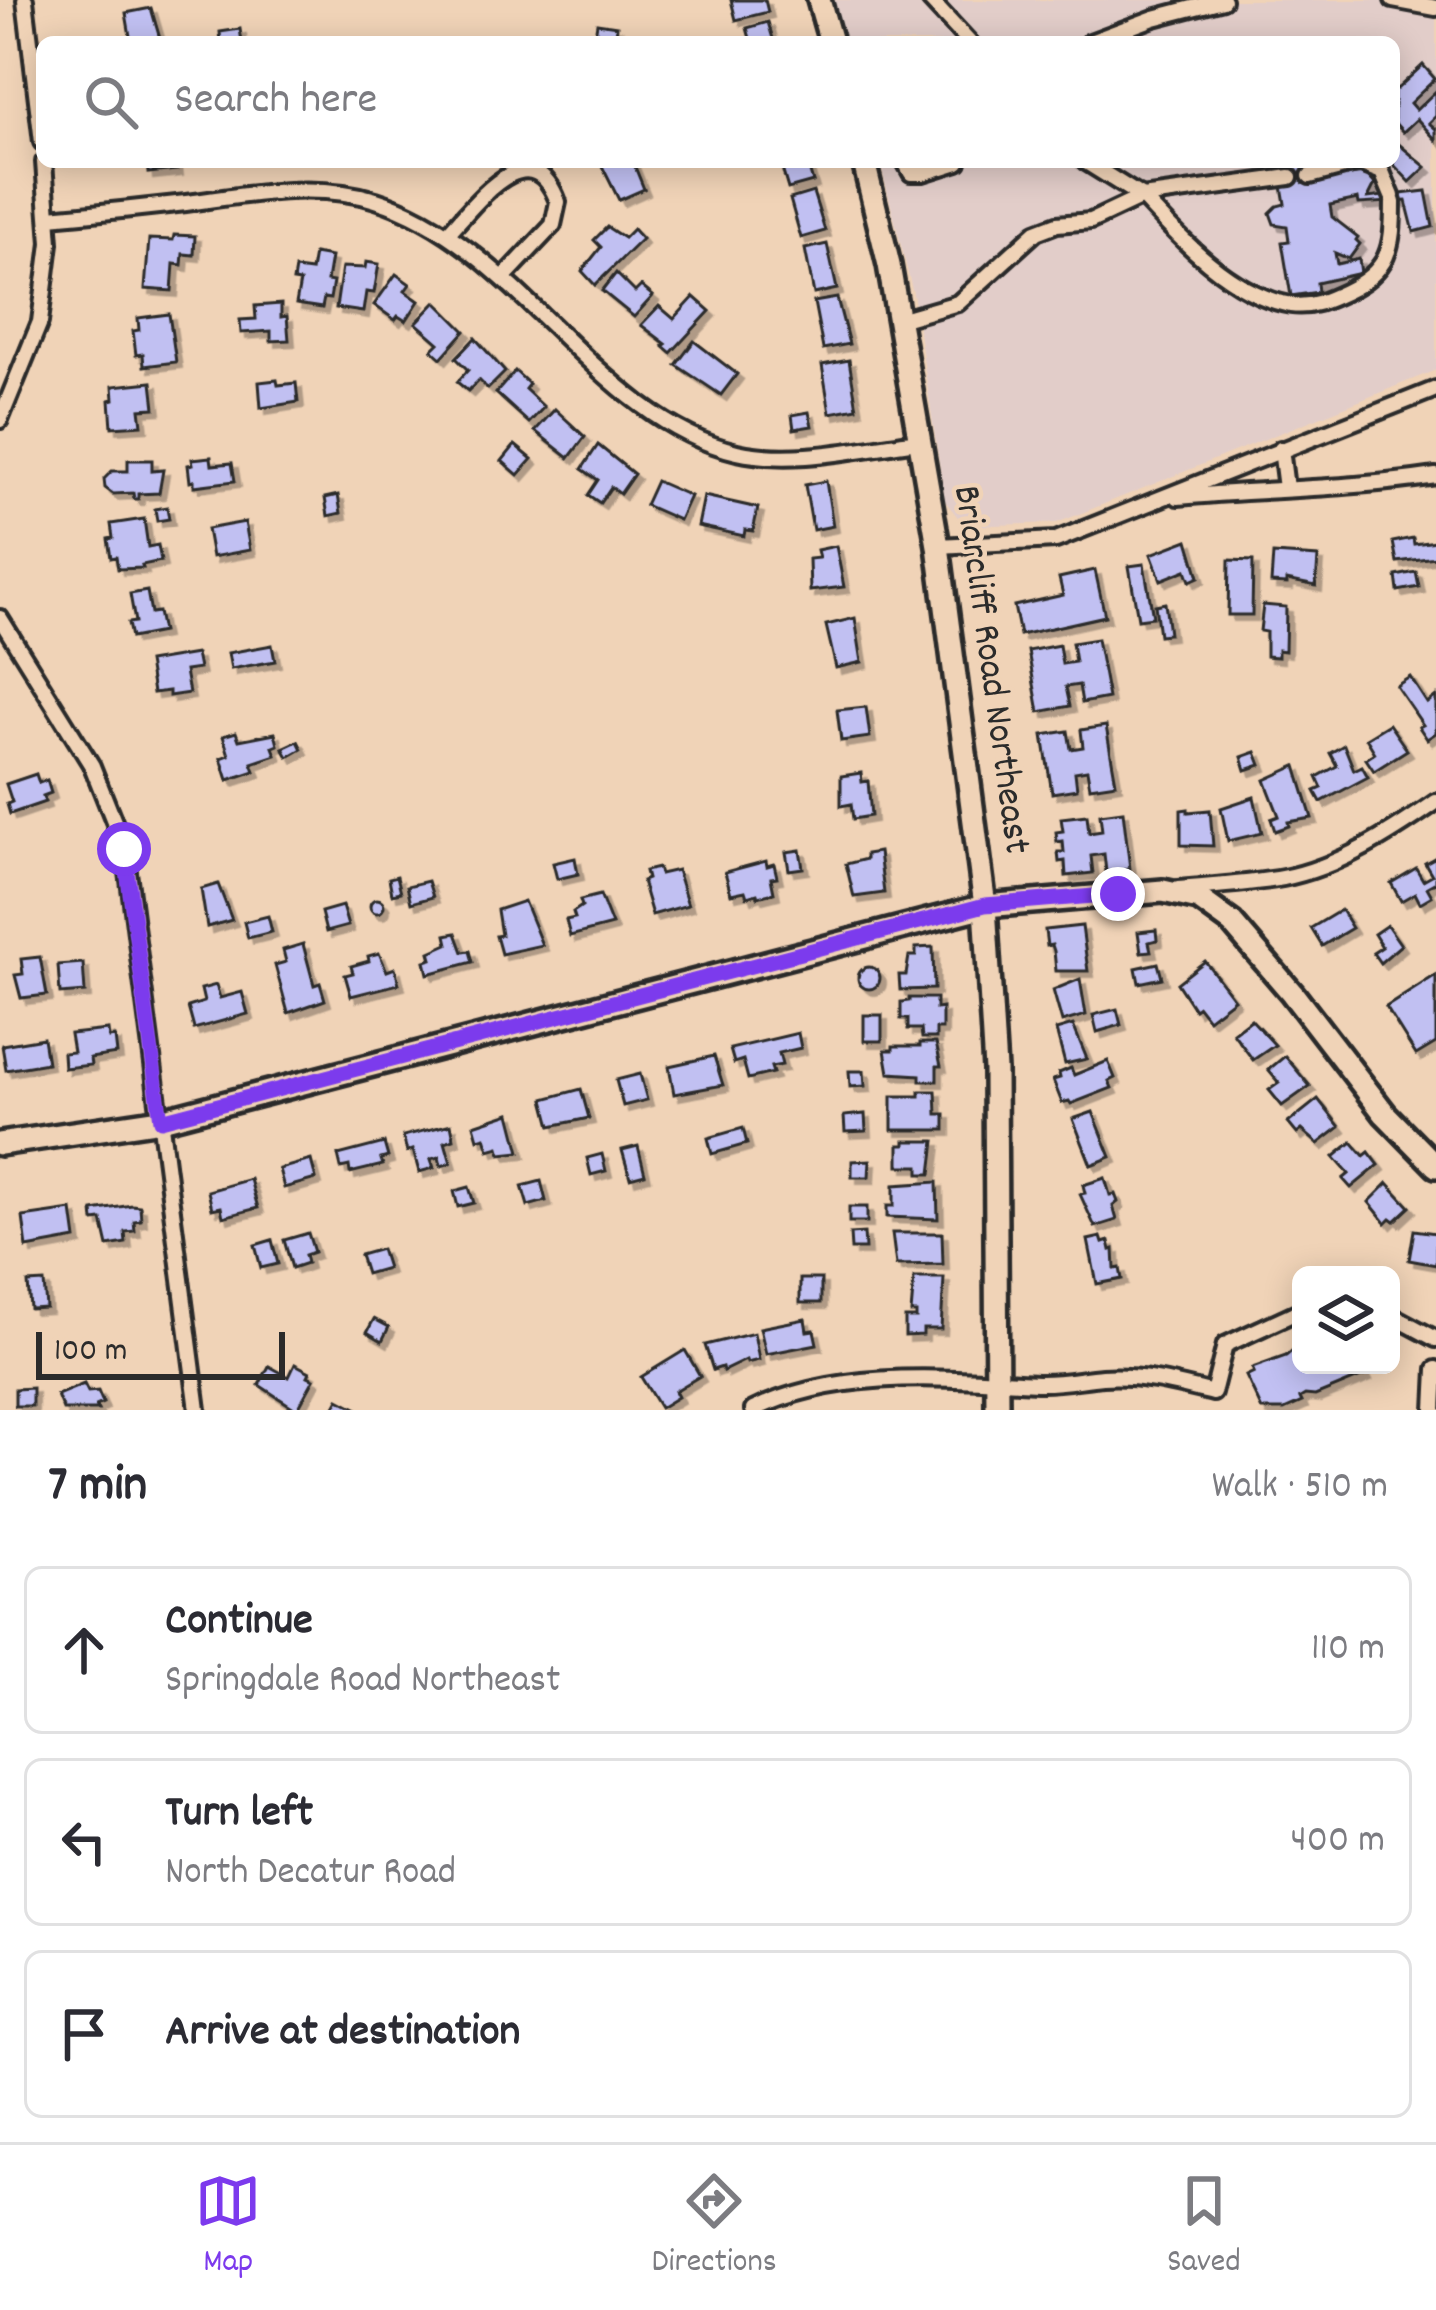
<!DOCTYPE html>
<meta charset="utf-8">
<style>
body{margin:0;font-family:Dekko,sans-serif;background:#f7f7f7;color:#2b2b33}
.controls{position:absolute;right:36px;bottom:36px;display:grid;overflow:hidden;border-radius:18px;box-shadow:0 6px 30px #0003}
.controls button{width:108px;height:108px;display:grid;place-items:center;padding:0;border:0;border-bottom:3px solid #e1e1e2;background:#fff;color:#2b2b33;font:60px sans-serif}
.scale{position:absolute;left:36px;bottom:30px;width:249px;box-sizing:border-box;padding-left:12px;border:6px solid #2b2b2b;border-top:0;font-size:33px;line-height:42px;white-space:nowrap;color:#2b2b2b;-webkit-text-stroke:9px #f0d3b7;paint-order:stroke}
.stop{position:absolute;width:36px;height:36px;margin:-27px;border:9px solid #7c3aed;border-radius:50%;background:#fff}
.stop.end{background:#7c3aed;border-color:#fff;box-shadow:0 3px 12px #0008}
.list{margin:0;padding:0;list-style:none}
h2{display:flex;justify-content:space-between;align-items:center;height:156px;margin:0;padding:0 48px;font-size:51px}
h2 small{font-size:39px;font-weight:400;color:#7c7c81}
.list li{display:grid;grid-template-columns:78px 1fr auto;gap:36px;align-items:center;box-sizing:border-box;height:168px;margin:0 24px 24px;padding:0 24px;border:3px solid #e1e1e2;border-radius:18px}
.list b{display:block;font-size:45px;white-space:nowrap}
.list p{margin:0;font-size:39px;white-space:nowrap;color:#7c7c81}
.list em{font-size:39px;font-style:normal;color:#7c7c81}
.icon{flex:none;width:66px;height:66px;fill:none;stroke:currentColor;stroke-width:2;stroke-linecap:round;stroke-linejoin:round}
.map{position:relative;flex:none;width:1436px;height:1410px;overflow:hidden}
.search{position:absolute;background:#fff;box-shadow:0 6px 30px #0003;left:36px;right:36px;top:36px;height:132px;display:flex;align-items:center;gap:30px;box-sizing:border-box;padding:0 42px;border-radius:18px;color:#7c7c81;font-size:45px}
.sheet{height:732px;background:#fff}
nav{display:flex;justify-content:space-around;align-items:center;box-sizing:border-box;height:168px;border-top:3px solid #e1e1e2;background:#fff;font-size:33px;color:#7c7c81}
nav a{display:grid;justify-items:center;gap:6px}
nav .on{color:#7c3aed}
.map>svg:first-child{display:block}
.built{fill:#e2cdc9}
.building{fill:#c1c0f2;stroke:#2b2b2b;stroke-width:3;filter:url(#shadow)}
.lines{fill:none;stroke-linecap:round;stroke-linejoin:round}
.street-casing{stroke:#2b2b2b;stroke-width:22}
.secondary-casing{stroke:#2b2b2b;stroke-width:30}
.street{stroke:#f0d3b7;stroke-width:14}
.secondary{stroke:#f0d3b7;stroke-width:21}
.route{stroke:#7c3aed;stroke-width:15}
.labels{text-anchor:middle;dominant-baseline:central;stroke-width:9;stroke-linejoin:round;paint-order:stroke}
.street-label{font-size:39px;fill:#2b2b2b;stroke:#f0d3b7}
</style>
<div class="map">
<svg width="1436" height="1410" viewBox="0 0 1436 1410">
<defs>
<filter id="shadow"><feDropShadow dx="5.5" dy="5.5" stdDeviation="0" flood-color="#0004"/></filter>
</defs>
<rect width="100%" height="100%" fill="#f0d3b7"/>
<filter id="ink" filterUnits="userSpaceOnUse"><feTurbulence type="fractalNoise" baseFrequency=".00833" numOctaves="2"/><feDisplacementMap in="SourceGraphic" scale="24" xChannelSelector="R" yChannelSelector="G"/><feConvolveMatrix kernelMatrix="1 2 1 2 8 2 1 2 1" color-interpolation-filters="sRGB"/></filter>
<g filter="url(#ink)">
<polygon class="built" points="833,0 1436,0 1436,370 1057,523 965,526 945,501 913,293 880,162 1394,162 1394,42 845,42"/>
<g class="building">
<polygon points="731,0 765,0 768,12 736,20"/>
<polygon points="151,8 161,42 131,42 126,13"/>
<polygon points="768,22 774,42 751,42 747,28"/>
<polygon points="597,23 617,26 615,42 594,41"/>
<polygon points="240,29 242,42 221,42 220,32"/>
<polygon points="1423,65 1435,79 1410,103 1416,110 1436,91 1436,116 1429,123 1436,129 1436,140 1417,119 1403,132 1394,122 1394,86 1397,89"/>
<polygon points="1394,140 1426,167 1410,182 1394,165"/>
<polygon points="147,162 176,162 177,170 148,173"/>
<polygon points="605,162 633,162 644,189 619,200 601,164"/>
<polygon points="780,162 807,162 813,182 788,189"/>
<polygon points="1288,162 1308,162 1310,180 1365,173 1375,184 1368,198 1426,191 1433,227 1414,232 1406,201 1359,204 1358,199 1330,205 1332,217 1358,237 1356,240 1360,244 1349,259 1335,253 1337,264 1359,259 1361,273 1317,283 1318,292 1291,296 1282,242 1289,241 1287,226 1274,224 1270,213 1277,206 1285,204 1282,186 1291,185"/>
<polygon points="813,192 825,231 801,238 790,199"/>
<polygon points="607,227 624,238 633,229 642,239 595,285 582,271 601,247 594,240"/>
<polygon points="174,235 195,236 194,255 183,254 182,265 174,264 172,291 145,289 149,239 173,240"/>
<polygon points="827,244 837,289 814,294 805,249"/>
<polygon points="314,254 331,257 327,281 333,282 330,299 324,298 322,308 296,304 300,282 293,281 295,269 311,271"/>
<polygon points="366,262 379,264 374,293 366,292 363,312 336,308 342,267 365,268"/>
<polygon points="616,273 635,292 641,286 653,296 634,317 602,291"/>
<polygon points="396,274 410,284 405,291 419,301 406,321 398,316 395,320 374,305"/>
<polygon points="694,297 710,311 671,353 663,346 666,344 641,325 659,306 674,319"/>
<polygon points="837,298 849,344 823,349 814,302"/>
<polygon points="436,302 465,331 441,358 432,350 439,343 416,323"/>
<polygon points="281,304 281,317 287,316 289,340 271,341 271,331 241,333 240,320 256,319 255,306"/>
<polygon points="169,314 176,362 144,366 143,354 136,355 133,331 139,330 138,318"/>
<polygon points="475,338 505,372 488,389 479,380 468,391 457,382 468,370 456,358"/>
<polygon points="694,341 737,374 721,395 676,365"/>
<polygon points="849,360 857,408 830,413 822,365"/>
<polygon points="515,371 529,384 525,389 544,407 529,423 496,393"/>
<polygon points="277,380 278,385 296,383 298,402 261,408 259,382"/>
<polygon points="152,382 155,408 140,409 142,425 112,427 110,400 114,399 113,386"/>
<polygon points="555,409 585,437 569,458 535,431"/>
<polygon points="809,412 812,426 794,429 792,415"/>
<polygon points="515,445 532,459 518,475 502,461"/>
<polygon points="598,445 634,474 620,494 611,487 600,503 588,495 598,480 582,469"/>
<polygon points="211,457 212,465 232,463 235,481 194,486 194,481 190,482 188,465 193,464 192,459"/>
<polygon points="128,460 152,460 152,471 163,470 159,493 138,494 138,499 134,499 133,493 113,494 105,488 104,479 112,471 128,471"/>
<polygon points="656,481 690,496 679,520 645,505"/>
<polygon points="826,481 833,526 813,530 805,485"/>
<polygon points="338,495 341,513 328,516 325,498"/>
<polygon points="704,496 758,508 753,531 745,530 744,536 698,526"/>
<polygon points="167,507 169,519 157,521 155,509"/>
<polygon points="144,519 148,547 158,545 161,561 142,565 143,568 118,569 116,557 111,558 108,539 113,538 111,524"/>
<polygon points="245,522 250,550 212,557 207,529"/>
<polygon points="1413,538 1414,544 1436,541 1436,557 1397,562 1393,542"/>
<polygon points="1188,540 1199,577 1190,581 1186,570 1161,580 1151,554"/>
<polygon points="836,546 844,587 810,591 809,559 819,558 817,550"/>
<polygon points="1273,554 1318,557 1316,586 1287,580 1287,584 1271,583"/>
<polygon points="1229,560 1253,561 1252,615 1228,615"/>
<polygon points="1144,564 1153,617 1138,619 1129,566"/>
<polygon points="1095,570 1105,616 1020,635 1014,606 1063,595 1059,578"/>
<polygon points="1416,572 1419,587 1398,591 1396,576"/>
<polygon points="147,591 151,613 158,612 162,632 131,638 128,623 135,622 130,594"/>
<polygon points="1165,603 1169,634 1159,635 1155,605"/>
<polygon points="1263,605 1286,607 1285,651 1278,650 1278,657 1266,656 1266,632 1260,631"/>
<polygon points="855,618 862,662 836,668 826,625"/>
<polygon points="1097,639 1108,698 1082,703 1079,685 1066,687 1070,706 1039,712 1028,651 1059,645 1062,664 1075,662 1072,643"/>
<polygon points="272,645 275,661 231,669 228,653"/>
<polygon points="196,654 199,669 185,671 189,693 169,696 169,691 153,693 148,662"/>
<polygon points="1410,677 1427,703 1436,696 1436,733 1427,739 1419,727 1423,725 1396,686"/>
<polygon points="866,707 870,737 841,741 837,710"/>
<polygon points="1389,724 1407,750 1374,771 1366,759 1375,753 1366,738"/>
<polygon points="1106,726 1116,783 1090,787 1087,770 1075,772 1077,789 1052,793 1043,735 1068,731 1071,749 1083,747 1081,730"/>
<polygon points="236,732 239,740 275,733 278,745 273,747 276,755 252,763 255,771 228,780 221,758 229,755 223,736"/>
<polygon points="298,741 302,749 288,757 283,748"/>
<polygon points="1344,745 1354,770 1362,766 1368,777 1321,802 1315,791 1322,788 1317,777 1337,766 1330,753"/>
<polygon points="1256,752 1261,765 1246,770 1242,757"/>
<polygon points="1296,766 1312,818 1288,822 1289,826 1275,831 1271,819 1279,816 1265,780"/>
<polygon points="861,773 862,782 868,781 871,816 853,819 851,804 841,806 841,776"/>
<polygon points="36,774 39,783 47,780 51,793 43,796 45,802 10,814 7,804 12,802 6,784"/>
<polygon points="1254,797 1262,833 1228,841 1221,808"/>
<polygon points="1188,809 1188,812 1210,810 1213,846 1181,845 1181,810"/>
<polygon points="1123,811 1130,869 1106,872 1104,854 1091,856 1093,873 1066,876 1065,861 1059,862 1058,852 1064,852 1063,841 1057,842 1056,832 1063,831 1061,818 1087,815 1089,833 1102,831 1100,814"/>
<polygon points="800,850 803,868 789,870 786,852"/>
<polygon points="879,852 884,893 854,897 846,864 866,859 866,854"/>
<polygon points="1436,857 1436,882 1427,887 1432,896 1420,903 1415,893 1401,901 1391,883 1416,868 1423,880 1432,875 1425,863"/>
<polygon points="575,858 578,874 557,879 553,863"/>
<polygon points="766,861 767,866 774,864 777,877 771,878 774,893 758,897 757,894 747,897 745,891 731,894 725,872"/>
<polygon points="658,868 660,874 677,870 688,905 652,915 642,881 647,879 645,871"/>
<polygon points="397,876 401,892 392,894 389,878"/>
<polygon points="428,881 433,897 411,903 407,886"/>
<polygon points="218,884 232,920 207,927 201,889"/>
<polygon points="600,895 612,925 570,936 566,920 575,918 573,912 582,906 580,900"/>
<circle cx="377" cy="906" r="7"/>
<polygon points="524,901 542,945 501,954 496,936 501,935 497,910"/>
<polygon points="342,906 348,926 326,932 321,912"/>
<polygon points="1341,910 1352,928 1322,946 1311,928"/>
<polygon points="268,916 272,932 248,938 244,922"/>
<polygon points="1387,925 1401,945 1380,963 1373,953 1382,947 1374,934"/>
<polygon points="1082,926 1088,971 1056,971 1054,951 1052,945 1047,946 1045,930"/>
<polygon points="1156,930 1157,940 1149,942 1151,951 1141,952 1138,932"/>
<polygon points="456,933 463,952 470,951 473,962 428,974 425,961 432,959 430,952 448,944 446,935"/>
<polygon points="303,944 314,985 320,983 325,1000 288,1013 275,965 286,962 283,950"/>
<polygon points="933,947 934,989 900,990 899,975 906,975 909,956 916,956 916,948"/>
<polygon points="379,953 387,971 395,968 399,984 351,996 345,975 353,973 351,966 369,961 368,956"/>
<polygon points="40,957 47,995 21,998 15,975 23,974 21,959"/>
<polygon points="1205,961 1234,999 1208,1019 1198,1006 1194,1009 1177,983"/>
<polygon points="83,963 85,992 60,994 58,965"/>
<polygon points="1158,963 1162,978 1139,983 1136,968"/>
<circle cx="869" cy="978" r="11"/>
<polygon points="1436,975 1436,1043 1416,1055 1386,1007"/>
<polygon points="1080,979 1086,1015 1062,1022 1053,990"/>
<polygon points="216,985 220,998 242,992 248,1014 194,1029 188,1007 204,1002 201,989"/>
<polygon points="909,998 936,998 936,1009 942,1008 942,1029 936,1029 936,1038 922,1038 921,1029 908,1029 908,1019 901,1019 901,1002 909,1001"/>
<polygon points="1117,1009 1121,1025 1097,1032 1093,1015"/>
<rect x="864" y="1015" width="18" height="26"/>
<polygon points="1251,1019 1275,1045 1253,1060 1233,1033"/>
<polygon points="1073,1025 1087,1059 1065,1064 1056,1030"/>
<polygon points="108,1030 109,1038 115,1037 117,1054 90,1058 91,1065 64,1068 63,1053 73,1052 70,1034"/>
<polygon points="798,1033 801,1048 779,1053 782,1065 771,1067 773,1073 748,1079 743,1060 734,1063 730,1049"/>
<polygon points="43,1038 47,1063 6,1070 2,1045"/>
<polygon points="920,1043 936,1043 941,1066 937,1066 937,1081 920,1081 920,1075 889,1073 885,1050 893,1050 893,1046 920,1046"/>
<polygon points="714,1056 723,1085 674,1094 669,1066"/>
<polygon points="1285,1056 1310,1086 1282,1106 1269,1090 1279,1083 1268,1070"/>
<polygon points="1108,1061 1115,1078 1109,1081 1112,1088 1071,1104 1069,1101 1062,1103 1053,1080 1060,1078 1059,1073 1071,1068 1074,1075"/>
<polygon points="849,1071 864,1071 865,1086 850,1087"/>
<polygon points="640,1074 647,1100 623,1106 616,1080"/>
<polygon points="581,1089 589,1118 551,1126 544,1099"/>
<polygon points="920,1091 936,1091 937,1114 945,1114 945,1130 892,1130 892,1096 920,1096"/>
<polygon points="1318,1099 1340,1127 1318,1144 1302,1130 1297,1134 1288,1123"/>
<polygon points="1093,1112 1111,1157 1091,1165 1073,1119"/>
<polygon points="510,1113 520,1152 501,1154 499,1147 489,1150 485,1137 478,1139 474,1125"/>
<polygon points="865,1114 866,1131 845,1132 844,1116"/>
<polygon points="451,1124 454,1139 445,1142 451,1163 441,1166 439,1157 431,1159 434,1168 419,1172 413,1150 407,1152 403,1136"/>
<polygon points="743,1128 747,1144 712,1154 708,1138"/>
<polygon points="905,1141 935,1141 931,1174 919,1174 919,1166 899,1166 899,1145 905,1145"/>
<polygon points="1352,1142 1364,1156 1369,1152 1379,1165 1351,1188 1343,1179 1349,1174 1334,1157"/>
<polygon points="384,1143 388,1157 381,1159 383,1165 350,1173 349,1166 341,1168 338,1155"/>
<polygon points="638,1146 645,1174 630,1178 622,1150"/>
<polygon points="602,1154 606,1171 591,1175 587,1158"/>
<polygon points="311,1160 316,1179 284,1188 279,1169"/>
<polygon points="870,1160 869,1177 852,1177 852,1161"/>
<polygon points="1105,1178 1110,1195 1115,1194 1118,1202 1113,1206 1117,1220 1095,1227 1080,1194 1085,1193 1083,1185"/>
<polygon points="250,1179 258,1208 223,1217 221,1207 212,1209 208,1191"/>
<polygon points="541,1181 546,1201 528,1206 522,1186"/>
<polygon points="937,1182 938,1219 887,1217 887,1206 894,1206 894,1185"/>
<polygon points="1388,1183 1410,1207 1395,1221 1391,1218 1386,1223 1369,1202"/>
<polygon points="469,1187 474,1203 458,1207 454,1191"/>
<polygon points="132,1205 140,1206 141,1220 134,1221 135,1231 125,1232 126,1243 108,1246 102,1220 94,1221 93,1211"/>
<rect x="849" y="1207" width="18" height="15"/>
<polygon points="72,1210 76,1239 27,1248 23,1217"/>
<polygon points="1414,1230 1436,1233 1436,1265 1409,1260"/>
<polygon points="308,1233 314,1252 305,1255 307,1263 292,1268 284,1240"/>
<polygon points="864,1233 865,1249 851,1249 850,1234"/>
<polygon points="892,1233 942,1233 943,1264 896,1265"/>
<polygon points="1101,1237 1103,1243 1109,1241 1111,1250 1114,1249 1115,1269 1120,1268 1122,1279 1097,1284 1088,1240"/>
<polygon points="272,1240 278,1264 261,1268 255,1245"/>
<polygon points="381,1249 387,1268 366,1274 360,1255"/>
<polygon points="914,1278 944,1278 941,1329 923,1329 923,1335 905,1336 905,1318 916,1318 916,1313 911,1313"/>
<rect x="800" y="1279" width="21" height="24"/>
<polygon points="44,1282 46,1308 30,1309 28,1283"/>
<polygon points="374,1319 389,1327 382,1341 367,1332"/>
<polygon points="805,1319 807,1331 814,1330 817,1344 766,1354 760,1328"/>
<polygon points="754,1333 759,1360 747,1363 746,1360 723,1371 722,1367 713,1370 705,1345"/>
<polygon points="1301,1343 1301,1365 1370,1366 1363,1369 1366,1375 1315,1396 1305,1395 1300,1398 1302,1402 1284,1410 1262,1410 1246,1376 1254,1372 1252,1368 1286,1356"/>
<polygon points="685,1350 700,1376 675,1391 678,1397 660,1408 641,1377"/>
<polygon points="295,1364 310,1372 308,1376 314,1379 297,1410 259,1385 269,1366 289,1377"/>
<polygon points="84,1384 88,1392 98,1391 103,1403 96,1406 98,1410 63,1410 57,1395"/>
<polygon points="32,1388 32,1406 15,1406 15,1389"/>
<polygon points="339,1399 360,1410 333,1410"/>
</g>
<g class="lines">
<defs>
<g id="street">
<polyline points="25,0 42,142"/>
<polyline points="930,0 969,42"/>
<polyline points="1393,0 1436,8"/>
<polyline points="1090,42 1154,18 1223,0"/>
<polyline points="905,162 911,173 923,173 958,162"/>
<polyline points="1310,176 1359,163 1382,172 1392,196"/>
<path d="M 1290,177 L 1142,197 C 1180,239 1232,295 1291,305 C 1311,308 1328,300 1345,292 C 1390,271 1393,248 1393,202"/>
<path d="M 50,217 C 95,213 141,208 186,203 C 248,195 315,181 376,200 C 520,245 597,420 737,452 C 795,465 861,448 919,441"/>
<path d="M 449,232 C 476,203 531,128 558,202 L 553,225 L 503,278"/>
<polyline points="899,320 958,303 1036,232 1057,224 1091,221 1142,197 1086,162"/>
<polyline points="0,420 40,322 50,243 44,162"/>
<polyline points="1281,449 1286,488"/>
<path d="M 1178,497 C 1265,489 1350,489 1436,476"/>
<polyline points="938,546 1056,540 1436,389"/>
<polyline points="0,618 92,766 125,849 198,1410"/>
<path d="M 1178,889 C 1213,886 1249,884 1283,878 C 1339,867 1390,834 1436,802"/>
<polyline points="1391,1315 1436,1339"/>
<path d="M 753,1410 C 838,1368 945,1378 1037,1383 C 1060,1384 1080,1379 1102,1377 C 1140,1374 1177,1384 1213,1393 L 1225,1345 L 1301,1310"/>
<polyline points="1434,1410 1436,1369"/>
</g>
<g id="secondary">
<polyline points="819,0 831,42"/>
<polyline points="864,162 889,265 938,546 985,906 995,1070 997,1410"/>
<polyline points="0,1144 161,1120 985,906 1163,891 1199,899 1232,923 1292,993 1385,1114 1436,1166"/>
</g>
</defs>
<use href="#street" class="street-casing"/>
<use href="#secondary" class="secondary-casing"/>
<use href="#street" class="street"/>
<use href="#secondary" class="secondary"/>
</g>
</g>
<g class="lines" filter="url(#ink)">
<polyline class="route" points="124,849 161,1120 985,905 1118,894"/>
</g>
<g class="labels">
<g class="street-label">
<text transform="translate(989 670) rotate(82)">Briarcliff Road Northeast</text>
</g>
</g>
</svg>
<div class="controls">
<button><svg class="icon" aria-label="layers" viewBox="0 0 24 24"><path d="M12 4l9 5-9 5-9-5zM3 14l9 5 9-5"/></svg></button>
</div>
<div class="scale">100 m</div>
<div class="stop" style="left:124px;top:849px"></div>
<div class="stop end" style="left:1118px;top:894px"></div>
<div class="search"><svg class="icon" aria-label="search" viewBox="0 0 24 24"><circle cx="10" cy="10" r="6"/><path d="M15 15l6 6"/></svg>Search here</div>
</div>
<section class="sheet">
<h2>7 min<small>Walk · 510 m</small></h2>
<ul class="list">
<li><svg class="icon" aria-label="ahead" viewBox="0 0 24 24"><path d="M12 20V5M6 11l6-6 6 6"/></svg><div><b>Continue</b><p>Springdale Road Northeast</p></div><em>110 m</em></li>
<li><svg class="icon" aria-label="left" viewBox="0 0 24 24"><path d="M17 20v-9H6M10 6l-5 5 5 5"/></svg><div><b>Turn left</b><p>North Decatur Road</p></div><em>400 m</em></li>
<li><svg class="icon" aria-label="arrive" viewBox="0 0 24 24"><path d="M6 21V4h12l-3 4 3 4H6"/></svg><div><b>Arrive at destination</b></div></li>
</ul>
</section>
<nav>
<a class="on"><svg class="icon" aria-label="map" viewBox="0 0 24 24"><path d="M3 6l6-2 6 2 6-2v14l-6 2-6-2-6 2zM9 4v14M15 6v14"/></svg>Map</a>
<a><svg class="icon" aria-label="directions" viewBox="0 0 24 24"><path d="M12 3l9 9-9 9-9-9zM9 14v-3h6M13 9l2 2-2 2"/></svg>Directions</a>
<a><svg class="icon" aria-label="saved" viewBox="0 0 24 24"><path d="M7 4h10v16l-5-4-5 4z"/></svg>Saved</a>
</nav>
